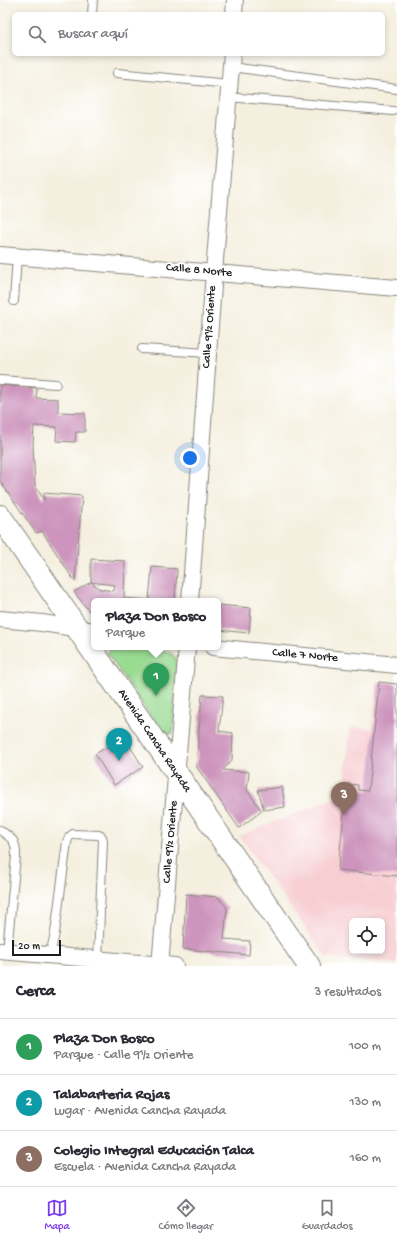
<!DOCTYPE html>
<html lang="es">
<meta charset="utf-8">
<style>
body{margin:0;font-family:"Gochi Hand",sans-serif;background:#f2f2f3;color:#2b2b33}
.controls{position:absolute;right:12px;bottom:12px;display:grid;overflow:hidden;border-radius:6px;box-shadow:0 2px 6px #0003}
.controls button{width:36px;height:36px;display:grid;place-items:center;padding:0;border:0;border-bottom:1px solid #e1e1e2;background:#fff;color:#2b2b33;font:20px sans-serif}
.scale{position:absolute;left:12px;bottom:10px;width:49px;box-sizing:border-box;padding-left:4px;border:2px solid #1c1c1c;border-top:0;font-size:11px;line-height:14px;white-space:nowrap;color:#1c1c1c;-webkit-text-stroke:3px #fff;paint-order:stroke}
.you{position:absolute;left:190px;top:458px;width:14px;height:14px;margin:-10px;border:3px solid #fff;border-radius:50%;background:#1a73e8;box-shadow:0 0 0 6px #1a73e833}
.badge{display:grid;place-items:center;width:26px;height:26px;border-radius:50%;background:#7c3aed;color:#fff;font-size:13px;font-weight:700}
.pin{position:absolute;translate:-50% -33px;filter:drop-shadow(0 1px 2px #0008)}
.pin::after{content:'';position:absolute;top:21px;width:14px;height:12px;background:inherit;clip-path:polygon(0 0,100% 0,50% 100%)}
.popup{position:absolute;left:91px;top:598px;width:130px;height:52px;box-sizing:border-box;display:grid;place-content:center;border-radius:6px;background:#fff;filter:drop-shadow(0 1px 3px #0005);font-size:13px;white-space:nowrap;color:#7c7c81}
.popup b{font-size:15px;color:#2b2b33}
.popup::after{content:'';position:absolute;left:50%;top:100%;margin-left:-8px;border:8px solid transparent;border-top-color:#fff}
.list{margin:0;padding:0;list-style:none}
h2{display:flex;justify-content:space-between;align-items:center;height:52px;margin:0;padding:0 16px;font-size:17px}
h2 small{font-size:13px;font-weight:400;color:#7c7c81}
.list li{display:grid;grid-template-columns:26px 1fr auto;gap:12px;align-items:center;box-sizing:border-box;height:56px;padding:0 16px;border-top:1px solid #e1e1e2}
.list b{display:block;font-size:15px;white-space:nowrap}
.list p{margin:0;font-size:13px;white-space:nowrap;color:#7c7c81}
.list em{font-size:13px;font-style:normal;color:#7c7c81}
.icon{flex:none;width:22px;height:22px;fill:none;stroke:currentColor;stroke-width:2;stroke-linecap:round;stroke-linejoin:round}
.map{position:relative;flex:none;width:397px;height:966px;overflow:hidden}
.search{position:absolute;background:#fff;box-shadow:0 2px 6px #0003;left:12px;right:12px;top:12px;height:44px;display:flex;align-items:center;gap:10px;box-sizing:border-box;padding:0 14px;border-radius:6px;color:#7c7c81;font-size:15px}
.sheet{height:220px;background:#fff}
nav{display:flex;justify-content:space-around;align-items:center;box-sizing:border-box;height:56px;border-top:1px solid #e1e1e2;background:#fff;font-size:11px;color:#7c7c81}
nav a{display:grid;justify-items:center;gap:2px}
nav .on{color:#7c3aed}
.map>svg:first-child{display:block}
.built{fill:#f7cfd3;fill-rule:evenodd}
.green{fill:#9adb92;stroke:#5b7c57}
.building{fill:#cd95bd}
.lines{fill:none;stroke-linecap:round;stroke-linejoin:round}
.lane-casing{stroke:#88867d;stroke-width:10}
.street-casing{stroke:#88867d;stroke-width:18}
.primary-casing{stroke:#88867d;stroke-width:24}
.lane{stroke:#fff;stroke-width:8}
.street{stroke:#fff;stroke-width:16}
.primary{stroke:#fff;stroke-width:22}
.labels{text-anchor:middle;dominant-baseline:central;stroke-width:4;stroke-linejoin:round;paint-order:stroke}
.street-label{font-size:12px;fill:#1c1c1c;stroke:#fff}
</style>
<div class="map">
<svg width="397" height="966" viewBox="0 0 397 966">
<rect width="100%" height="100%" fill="#fff"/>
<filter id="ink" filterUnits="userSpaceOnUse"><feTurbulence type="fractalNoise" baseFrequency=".025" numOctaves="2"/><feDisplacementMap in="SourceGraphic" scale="8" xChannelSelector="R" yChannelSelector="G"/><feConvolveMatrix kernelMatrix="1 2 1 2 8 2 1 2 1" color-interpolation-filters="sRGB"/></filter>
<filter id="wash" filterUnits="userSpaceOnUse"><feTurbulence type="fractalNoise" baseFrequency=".012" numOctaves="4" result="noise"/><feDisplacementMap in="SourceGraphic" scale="16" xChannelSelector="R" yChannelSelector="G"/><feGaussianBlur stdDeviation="0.9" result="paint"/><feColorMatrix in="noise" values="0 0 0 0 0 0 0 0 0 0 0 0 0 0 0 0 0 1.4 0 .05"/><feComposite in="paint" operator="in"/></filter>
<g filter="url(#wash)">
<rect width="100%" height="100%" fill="#f4efde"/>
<path class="built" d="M 377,681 L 397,683 L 397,964 L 326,957 L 239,836 L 344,794 L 350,727 L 373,729 ZM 352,921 L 382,921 L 382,951 L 352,951 Z"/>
<polygon class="green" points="112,647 141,647 169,652 177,659 173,733 164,735 107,653"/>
<g id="blocks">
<g class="building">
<polygon points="0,385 37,388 36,398 58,399 58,412 85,413 85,432 76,432 75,442 56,441 57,427 34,426 33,445 35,485 44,500 44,493 82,496 75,582 42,531 36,533 0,481"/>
<polygon points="91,559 125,561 124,598 149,600 152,567 177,569 175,601 94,601 94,611 89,611 74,592 91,582 100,589 114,591 115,585 91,582"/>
<polygon points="218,605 251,608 249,633 218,630"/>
<polygon points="379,682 397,684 397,876 338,870 347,784 358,785 358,790 368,791"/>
<polygon points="202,695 223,696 219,731 233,733 232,760 223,770 249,772 247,790 262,811 239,828 196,766"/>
<polygon points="124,737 143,767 114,785 95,754"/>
<polygon points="282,787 285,807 264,810 258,790"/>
<polygon points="186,894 218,897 227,908 224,939 250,941 249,955 183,949"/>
</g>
</g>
</g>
<g filter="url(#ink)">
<use href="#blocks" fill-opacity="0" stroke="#88867d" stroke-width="1"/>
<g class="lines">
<defs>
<g id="lane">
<polyline points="92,14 93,0"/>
<polyline points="231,67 397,89"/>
<polyline points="117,73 229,84"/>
<polyline points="228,97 393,111"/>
<polyline points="14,301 17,256"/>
<polyline points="142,349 208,353"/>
<polyline points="0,380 56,384"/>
<path d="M 0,830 C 12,839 16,839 16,856 L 7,951"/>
<polyline points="50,955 55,933 67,842 69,837 73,834 99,835 102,837 103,841 98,959"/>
</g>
<g id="street">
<polyline points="234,14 235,0"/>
<polyline points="0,255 397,288"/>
<polyline points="190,601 214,272 232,54"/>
<polyline points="0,619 42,623 94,631"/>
<polyline points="213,647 397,665"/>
<polyline points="0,951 175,966"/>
<polyline points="160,966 187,647"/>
</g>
<polyline id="primary" points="0,516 309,966"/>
</defs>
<use href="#lane" class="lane-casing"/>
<use href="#street" class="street-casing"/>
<use href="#primary" class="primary-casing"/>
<use href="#lane" class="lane"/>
<use href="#street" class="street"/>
<use href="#primary" class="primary"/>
</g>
</g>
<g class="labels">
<g class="street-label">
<text transform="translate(199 271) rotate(5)">Calle 8 Norte</text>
<text transform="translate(210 327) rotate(-86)">Calle 9½ Oriente</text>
<text transform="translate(305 656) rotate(5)">Calle 7 Norte</text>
<text transform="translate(154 741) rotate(56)">Avenida Cancha Rayada</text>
<text transform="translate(171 842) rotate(-85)">Calle 9½ Oriente</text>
</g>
</g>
</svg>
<div class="controls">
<button><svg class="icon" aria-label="locate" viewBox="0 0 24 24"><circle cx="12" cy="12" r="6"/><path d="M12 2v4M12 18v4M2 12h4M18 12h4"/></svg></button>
</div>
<div class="scale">20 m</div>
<div class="you"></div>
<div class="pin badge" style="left:156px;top:696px;background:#2e9e5b">1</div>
<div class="popup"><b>Plaza Don Bosco</b>Parque</div>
<div class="pin badge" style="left:119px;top:761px;background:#0f9aa8">2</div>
<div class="pin badge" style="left:344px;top:815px;background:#8d6e63">3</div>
<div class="search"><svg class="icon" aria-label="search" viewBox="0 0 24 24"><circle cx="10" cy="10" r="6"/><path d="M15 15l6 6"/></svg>Buscar aquí</div>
</div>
<section class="sheet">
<h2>Cerca<small>3 resultados</small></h2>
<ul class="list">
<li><span class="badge" style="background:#2e9e5b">1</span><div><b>Plaza Don Bosco</b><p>Parque · Calle 9½ Oriente</p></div><em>100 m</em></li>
<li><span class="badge" style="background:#0f9aa8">2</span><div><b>Talabarteria Rojas</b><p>Lugar · Avenida Cancha Rayada</p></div><em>130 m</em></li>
<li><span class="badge" style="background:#8d6e63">3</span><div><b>Colegio Integral Educación Talca</b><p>Escuela · Avenida Cancha Rayada</p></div><em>160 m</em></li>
</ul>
</section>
<nav>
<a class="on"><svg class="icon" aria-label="map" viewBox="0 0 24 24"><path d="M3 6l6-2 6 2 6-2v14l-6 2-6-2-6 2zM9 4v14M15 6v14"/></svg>Mapa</a>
<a><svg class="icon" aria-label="directions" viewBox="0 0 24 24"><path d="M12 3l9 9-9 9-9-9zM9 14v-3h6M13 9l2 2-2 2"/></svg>Cómo llegar</a>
<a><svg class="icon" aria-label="saved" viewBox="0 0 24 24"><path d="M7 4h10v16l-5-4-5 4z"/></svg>Guardados</a>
</nav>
